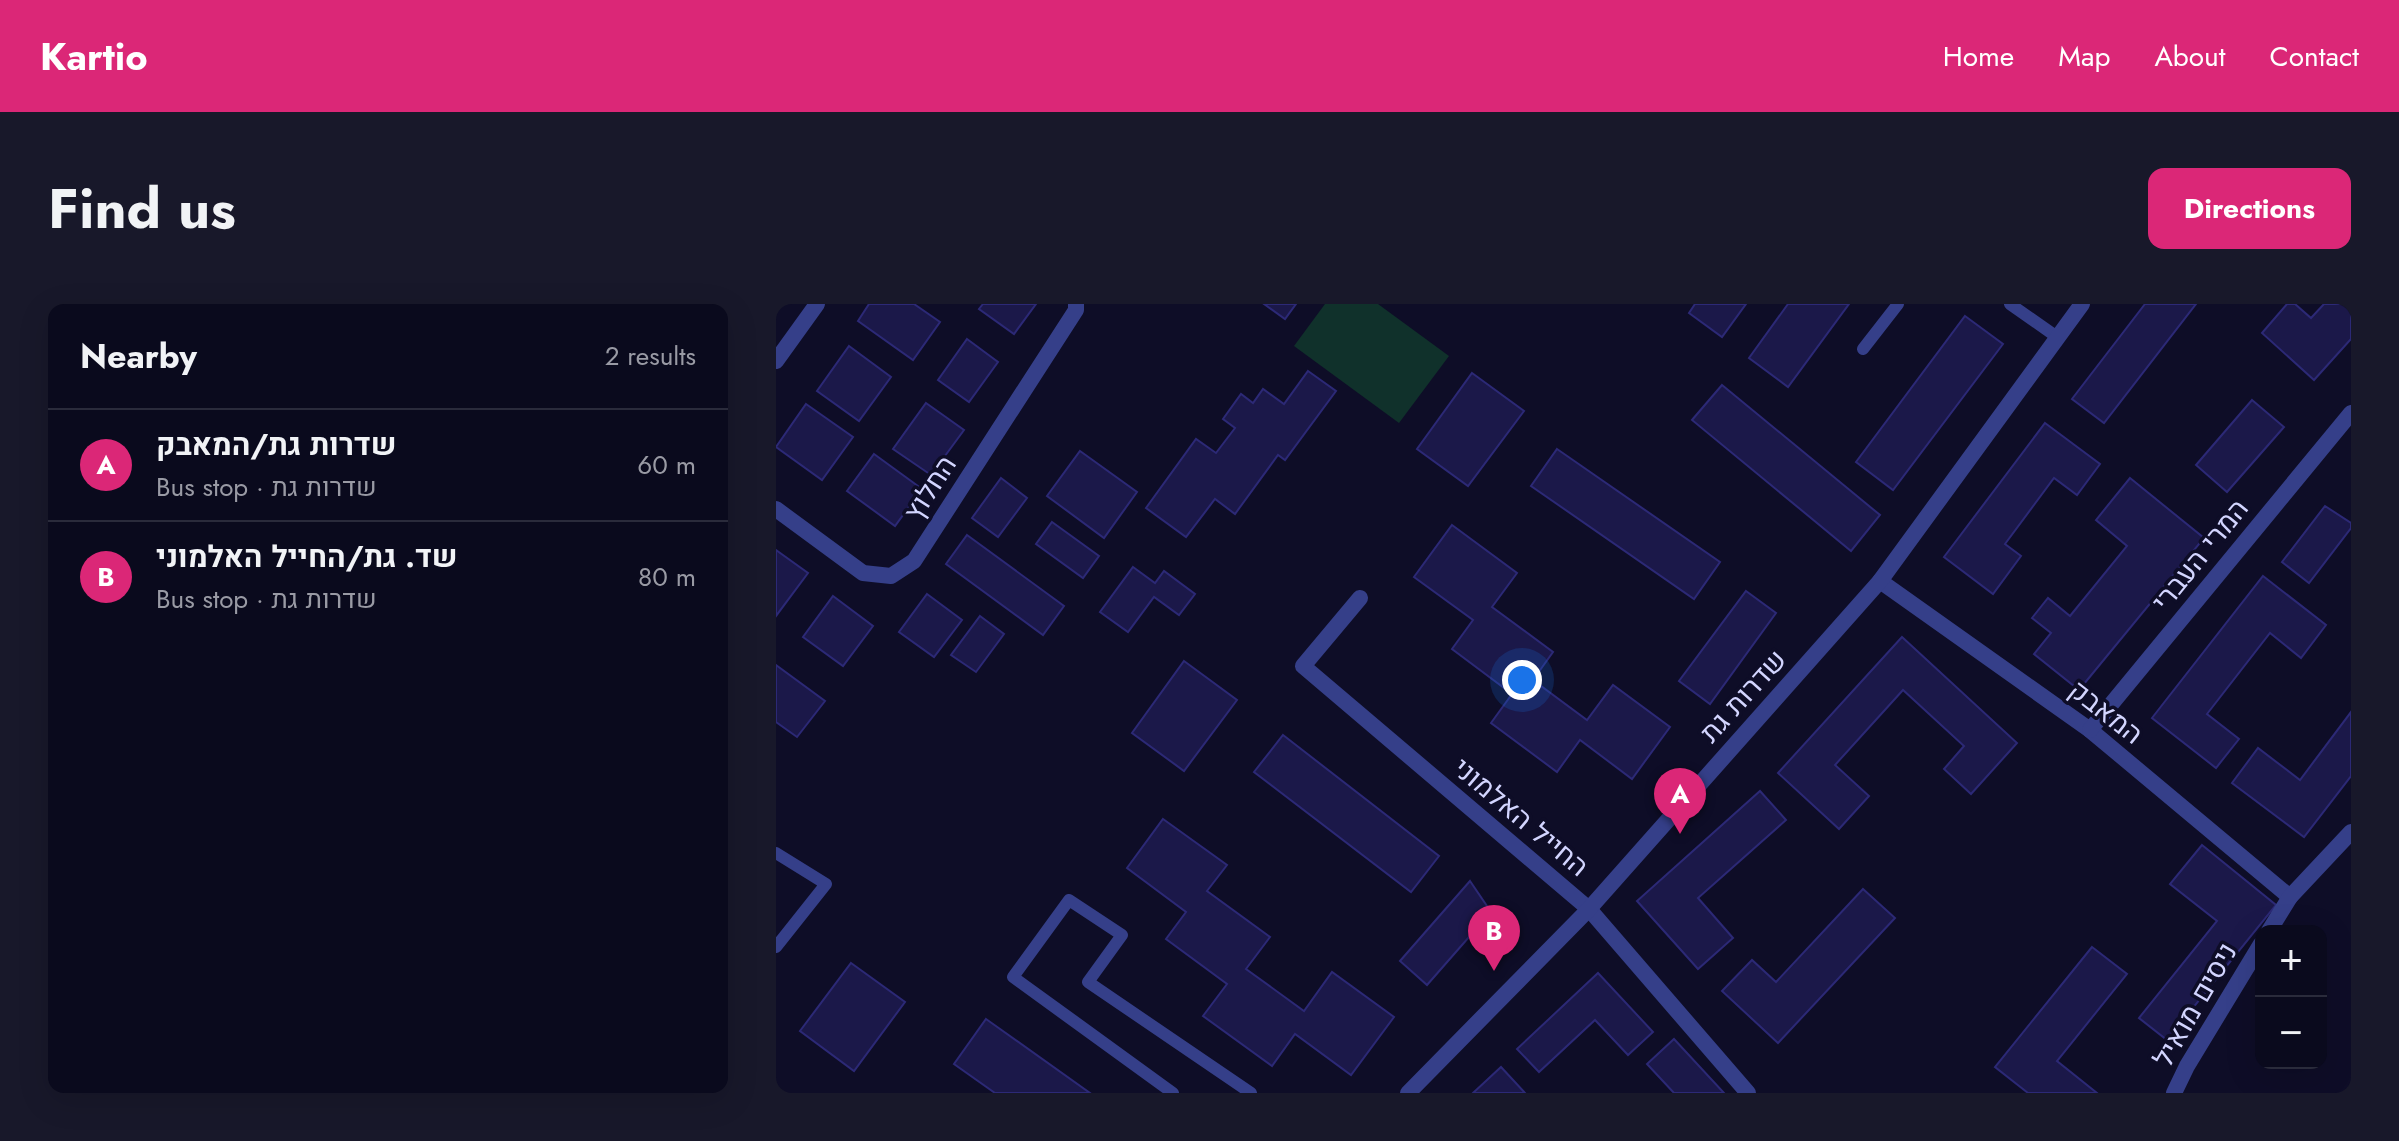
<!DOCTYPE html>
<meta charset="utf-8">
<style>
body{margin:0;font-family:Jost,Heebo,sans-serif;background:#18182a;color:#f1f3f6}
.controls{position:absolute;right:24px;bottom:24px;display:grid;overflow:hidden;border-radius:16px;box-shadow:0 8px 32px #0002}
.controls button{width:72px;height:72px;display:grid;place-items:center;padding:0;border:0;border-bottom:2px solid #2a2b3b;background:#0a0a1d;color:#f1f3f6;font:40px sans-serif}
.you{position:absolute;left:746px;top:376px;width:28px;height:28px;margin:-20px;border:6px solid #fff;border-radius:50%;background:#1a73e8;box-shadow:0 0 0 12px #1a73e833}
.badge{display:grid;place-items:center;width:52px;height:52px;border-radius:50%;background:#db2777;color:#fff;font-size:26px;font-weight:700}
.pin{position:absolute;translate:-50% -66px;filter:drop-shadow(0 2px 4px #0008)}
.pin::after{content:'';position:absolute;top:42px;width:28px;height:24px;background:inherit;clip-path:polygon(0 0,100% 0,50% 100%)}
.list{margin:0;padding:0;list-style:none}
h2{display:flex;justify-content:space-between;align-items:center;height:104px;margin:0;padding:0 32px;font-size:34px}
h2 small{font-size:26px;font-weight:400;color:#999aa4}
.list li{display:grid;grid-template-columns:52px 1fr auto;gap:24px;align-items:center;box-sizing:border-box;height:112px;padding:0 32px;border-top:2px solid #2a2b3b}
.list b{display:block;font-size:30px;white-space:nowrap}
.list p{margin:0;font-size:26px;white-space:nowrap;color:#999aa4}
.list em{font-size:26px;font-style:normal;color:#999aa4}
.map{position:relative;flex:none;width:1575px;height:789px;overflow:hidden;border-radius:16px}
header{display:flex;align-items:center;gap:48px;box-sizing:border-box;height:112px;padding:0 40px;background:#db2777;color:#fff}
header strong{font-size:38px}
nav{display:flex;gap:44px;margin-inline-start:auto;font-size:28px}
.intro{display:flex;align-items:center;justify-content:space-between;box-sizing:border-box;height:192px;padding:0 48px}
h1{margin:0;font-size:56px}
.button{padding:20px 36px;border-radius:16px;background:#db2777;color:#fff;font-size:28px;font-weight:700}
main{display:flex;gap:48px;padding:0 48px}
aside{flex:1;background:#0a0a1d;border-radius:16px;box-shadow:0 8px 32px #0002}
.map>svg:first-child{display:block}
.green{fill:#10312b}
.building{fill:#1b1849;stroke:#2c2976;stroke-width:2}
.lines{fill:none;stroke-linecap:round;stroke-linejoin:round}
.service{stroke:#353f89;stroke-width:12}
.minor{stroke:#353f89;stroke-width:16}
.tertiary{stroke:#353f89;stroke-width:16}
.labels{text-anchor:middle;dominant-baseline:central;stroke-width:7;stroke-linejoin:round;paint-order:stroke}
.street-label{font-size:28px;fill:#d3d5ff;stroke:#0e0d27}
</style>
<header>
<strong>Kartio</strong>
<nav><a>Home</a><a>Map</a><a>About</a><a>Contact</a></nav>
</header>
<div class="intro"><h1>Find us</h1><a class="button">Directions</a></div>
<main>
<aside>
<h2>Nearby<small>2 results</small></h2>
<ul class="list">
<li><span class="badge">A</span><div><b>שדרות גת/המאבק</b><p>Bus stop · שדרות גת</p></div><em>60 m</em></li>
<li><span class="badge">B</span><div><b>שד. גת/החייל האלמוני</b><p>Bus stop · שדרות גת</p></div><em>80 m</em></li>
</ul>
</aside>
<div class="map">
<svg width="1575" height="789" viewBox="0 0 1575 789">
<rect width="100%" height="100%" fill="#0e0d27"/>
<polygon class="green" points="549,0 602,0 673,52 623,119 518,42"/>
<g class="building">
<polygon points="93,0 138,0 164,18 137,56 82,17"/>
<polygon points="207,0 260,0 238,30 203,5"/>
<polygon points="488,0 520,0 509,15"/>
<polygon points="919,0 970,0 946,33 913,9"/>
<polygon points="1012,0 1073,0 1012,83 973,54"/>
<polygon points="1369,0 1420,0 1328,119 1296,95"/>
<polygon points="1511,0 1519,0 1535,14 1548,0 1575,0 1575,35 1538,76 1486,29"/>
<polygon points="1189,12 1227,40 1117,186 1080,158"/>
<polygon points="191,35 222,58 193,98 162,76"/>
<polygon points="73,42 115,73 83,117 41,87"/>
<polygon points="532,67 560,87 509,156 502,151 459,210 439,195 410,233 370,204 420,135 440,149 459,124 447,115 465,90 477,99 487,85 508,100"/>
<polygon points="696,69 748,107 692,182 641,145"/>
<polygon points="946,81 1104,211 1075,247 916,116"/>
<polygon points="1476,96 1508,123 1451,188 1420,161"/>
<polygon points="150,99 188,126 155,171 117,145"/>
<polygon points="30,100 77,133 46,176 0,143"/>
<polygon points="1269,119 1324,160 1301,191 1278,174 1229,240 1245,252 1217,290 1168,253"/>
<polygon points="781,145 944,258 918,295 755,182"/>
<polygon points="304,147 361,188 328,234 271,192"/>
<polygon points="98,150 146,185 119,222 71,187"/>
<polygon points="225,174 251,194 222,233 196,214"/>
<polygon points="1354,174 1428,234 1303,386 1258,350 1275,329 1256,314 1272,294 1294,312 1351,242 1320,216"/>
<polygon points="1549,202 1575,219 1575,224 1533,279 1506,258"/>
<polygon points="276,218 323,252 307,274 260,240"/>
<polygon points="676,221 741,269 716,303 777,348 757,376 811,416 837,381 894,423 856,475 804,436 781,468 715,419 736,390 676,345 697,316 638,273"/>
<polygon points="191,231 288,302 267,331 170,260"/>
<polygon points="0,246 32,269 0,312"/>
<polygon points="357,263 379,279 388,267 419,290 403,311 378,293 352,328 324,308"/>
<polygon points="1487,272 1550,321 1525,354 1494,329 1431,410 1463,435 1440,464 1376,414"/>
<polygon points="970,287 1000,309 934,400 903,377"/>
<polygon points="151,290 186,316 158,353 123,328"/>
<polygon points="57,292 97,322 67,362 27,333"/>
<polygon points="204,312 228,330 200,368 175,351"/>
<polygon points="1126,333 1241,439 1195,490 1168,465 1188,442 1127,386 1059,461 1093,492 1063,525 1002,469"/>
<polygon points="408,357 461,396 408,467 356,429"/>
<polygon points="0,361 49,397 21,433 0,418"/>
<polygon points="1575,408 1575,472 1528,533 1456,479 1482,444 1524,476"/>
<polygon points="507,431 663,552 635,588 478,468"/>
<polygon points="984,487 1010,516 922,594 957,634 922,665 861,597"/>
<polygon points="387,515 451,561 431,587 494,633 470,665 528,707 556,668 618,713 575,771 519,730 496,762 427,712 451,680 390,635 410,608 351,564"/>
<polygon points="1426,541 1500,601 1391,736 1363,714 1441,617 1394,580"/>
<polygon points="694,577 715,608 651,681 624,657"/>
<polygon points="1087,585 1119,614 1002,739 946,687 976,656 1000,678"/>
<polygon points="1316,643 1351,670 1281,757 1321,789 1252,789 1219,763"/>
<polygon points="75,659 129,698 78,767 24,727"/>
<polygon points="822,669 877,728 852,751 819,716 763,768 741,745"/>
<polygon points="210,715 314,789 219,789 178,760"/>
<polygon points="898,735 948,789 898,789 871,760"/>
<polygon points="725,763 749,789 697,789"/>
</g>
<g class="lines">
<g class="service">
<polyline points="1234,0 1281,33"/>
<polyline points="1087,45 1122,0"/>
<polyline points="0,549 50,580 0,643"/>
<polyline points="397,789 237,673 293,596 346,631 312,678 475,789"/>
</g>
<g class="minor">
<polyline points="0,57 41,0"/>
<polyline points="0,205 87,269 115,272 138,257 300,6 300,0"/>
<polyline points="1104,277 1314,426 1514,593"/>
<polyline points="584,294 527,362 813,605 972,789"/>
<polyline points="1314,426 1575,109"/>
<polyline points="1493,627 1514,593 1575,528"/>
<polyline points="1398,789 1411,762 1485,640"/>
</g>
<polyline class="tertiary" points="632,789 813,605 1104,277 1306,0"/>
</g>
<g class="labels">
<g class="street-label">
<text transform="translate(154 184) rotate(-57)">החלוץ</text>
<text transform="translate(1424 251) rotate(-51)">המרי העברי</text>
<text transform="translate(967 392) rotate(-48)">שדרות גת</text>
<text transform="translate(1330 408) rotate(38)">המאבק</text>
<text transform="translate(745 513) rotate(40)">החייל האלמוני</text>
<text transform="translate(1419 701) rotate(-60)">ניסים מואיל</text>
</g>
</g>
</svg>
<div class="controls">
<button>+</button>
<button>−</button>
</div>
<div class="you"></div>
<div class="pin badge" style="left:904px;top:530px">A</div>
<div class="pin badge" style="left:718px;top:667px">B</div>
</div>
</main>
